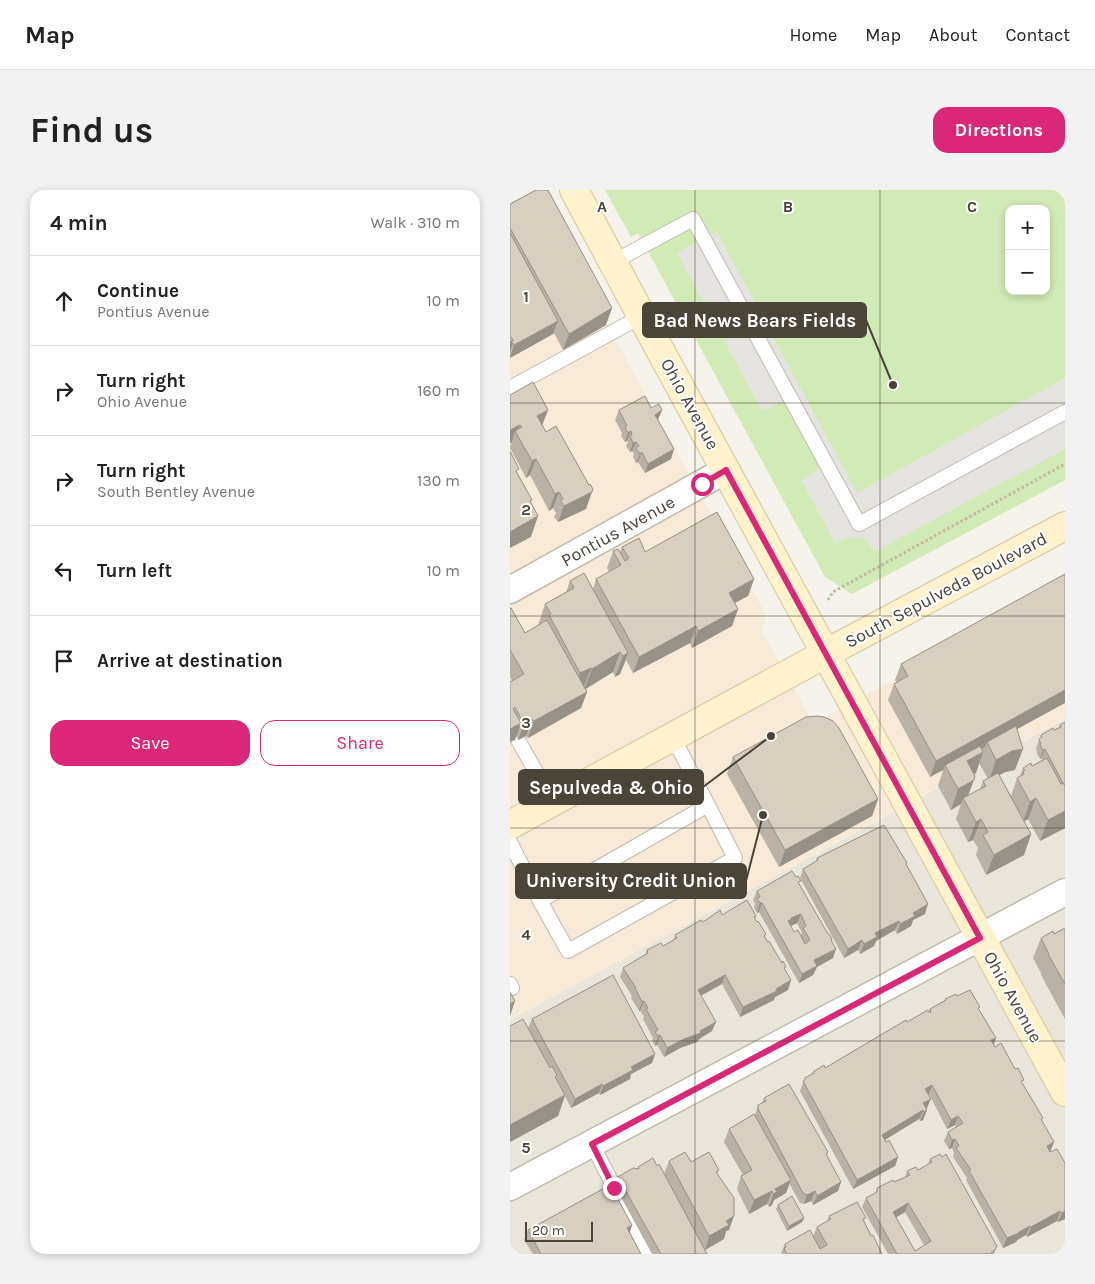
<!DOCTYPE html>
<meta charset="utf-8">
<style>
body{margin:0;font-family:Karla,sans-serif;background:#f2f2f2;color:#222}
.controls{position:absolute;right:15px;top:15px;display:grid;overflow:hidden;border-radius:10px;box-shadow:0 2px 8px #0003}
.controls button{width:45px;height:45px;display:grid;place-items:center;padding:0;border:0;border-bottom:1px solid #e0e0e0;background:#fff;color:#222;font:25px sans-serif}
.scale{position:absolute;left:15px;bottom:12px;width:68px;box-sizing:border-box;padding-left:5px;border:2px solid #4b4439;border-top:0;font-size:14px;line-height:18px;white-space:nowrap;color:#4b4439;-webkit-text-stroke:4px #fff;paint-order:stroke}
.stop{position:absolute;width:15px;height:15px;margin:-11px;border:4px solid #db2777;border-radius:50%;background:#fff}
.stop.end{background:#db2777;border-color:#fff;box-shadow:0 1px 5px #0008}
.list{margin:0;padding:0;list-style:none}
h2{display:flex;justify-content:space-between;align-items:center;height:65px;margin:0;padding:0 20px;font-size:21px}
h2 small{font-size:16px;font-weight:400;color:#767676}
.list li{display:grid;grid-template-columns:32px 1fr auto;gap:15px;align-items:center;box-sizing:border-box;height:90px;padding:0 20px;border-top:1px solid #e0e0e0}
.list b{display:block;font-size:19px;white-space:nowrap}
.list p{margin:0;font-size:16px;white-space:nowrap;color:#767676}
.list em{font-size:16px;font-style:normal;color:#767676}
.actions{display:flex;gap:10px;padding:15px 20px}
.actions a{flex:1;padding:11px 0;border:1px solid #db2777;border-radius:15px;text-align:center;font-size:18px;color:#db2777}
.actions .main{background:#db2777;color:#fff}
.icon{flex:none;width:28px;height:28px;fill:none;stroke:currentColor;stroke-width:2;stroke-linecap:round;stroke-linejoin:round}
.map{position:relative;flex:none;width:555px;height:1064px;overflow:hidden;border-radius:15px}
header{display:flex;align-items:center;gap:30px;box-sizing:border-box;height:70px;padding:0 25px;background:#fff;border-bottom:1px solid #e0e0e0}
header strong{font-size:24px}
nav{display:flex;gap:28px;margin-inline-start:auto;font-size:18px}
.intro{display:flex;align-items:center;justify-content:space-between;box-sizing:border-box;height:120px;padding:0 30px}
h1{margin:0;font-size:35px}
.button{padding:12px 22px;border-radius:15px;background:#db2777;color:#fff;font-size:18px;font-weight:700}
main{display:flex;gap:30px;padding:0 30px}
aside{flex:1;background:#fff;border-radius:15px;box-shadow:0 2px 8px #0003}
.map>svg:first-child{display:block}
.residential{fill:#eae5da}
.commercial{fill:#f7ead8}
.green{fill:#d2eab5;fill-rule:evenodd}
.parking{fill:#e5e3e0}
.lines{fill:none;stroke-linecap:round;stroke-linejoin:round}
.lane-casing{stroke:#c2bbae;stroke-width:16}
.street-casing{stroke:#c2bbae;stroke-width:29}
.secondary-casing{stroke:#d6c79b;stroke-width:30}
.path{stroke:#c4b79f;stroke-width:3;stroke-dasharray:2.5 2.5;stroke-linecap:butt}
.lane{stroke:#fff;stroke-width:14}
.street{stroke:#fff;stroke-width:26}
.secondary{stroke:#fff3cd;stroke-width:28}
.wall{fill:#bab2a6;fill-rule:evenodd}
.shaded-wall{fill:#979187}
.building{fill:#d8cfc1;stroke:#979187;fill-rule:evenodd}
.route{stroke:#db2777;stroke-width:6}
.grid{fill:none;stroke:#4b4439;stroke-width:1;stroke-opacity:0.55}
.labels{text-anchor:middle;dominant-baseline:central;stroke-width:4;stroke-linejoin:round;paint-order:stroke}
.street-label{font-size:18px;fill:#4b4439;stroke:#fff}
.grid-label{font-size:16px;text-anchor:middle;font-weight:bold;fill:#4b4439;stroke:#fff;stroke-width:4;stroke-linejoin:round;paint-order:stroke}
.leader{fill:none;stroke:#4b4439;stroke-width:2}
.callout-dot{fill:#4b4439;stroke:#fff;stroke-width:2}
.callout{fill:#4b4439;stroke:#4b4439;stroke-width:2}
.callout-label{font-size:19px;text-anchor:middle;font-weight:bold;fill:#fff}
</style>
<header>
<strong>Map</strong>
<nav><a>Home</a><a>Map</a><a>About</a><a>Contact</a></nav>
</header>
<div class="intro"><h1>Find us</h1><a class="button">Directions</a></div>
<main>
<aside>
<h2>4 min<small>Walk · 310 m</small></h2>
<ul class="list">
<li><svg class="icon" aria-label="ahead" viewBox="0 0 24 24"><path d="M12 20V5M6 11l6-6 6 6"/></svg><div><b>Continue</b><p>Pontius Avenue</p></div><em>10 m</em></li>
<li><svg class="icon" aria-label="right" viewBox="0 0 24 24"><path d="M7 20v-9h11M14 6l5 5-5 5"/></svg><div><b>Turn right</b><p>Ohio Avenue</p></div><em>160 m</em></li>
<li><svg class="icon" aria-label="right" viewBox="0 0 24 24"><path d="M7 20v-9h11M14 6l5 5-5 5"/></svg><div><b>Turn right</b><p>South Bentley Avenue</p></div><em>130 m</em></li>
<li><svg class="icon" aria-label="left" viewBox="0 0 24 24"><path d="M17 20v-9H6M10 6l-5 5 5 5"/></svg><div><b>Turn left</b></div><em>10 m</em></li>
<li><svg class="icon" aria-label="arrive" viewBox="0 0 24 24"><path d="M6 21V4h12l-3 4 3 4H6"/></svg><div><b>Arrive at destination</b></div></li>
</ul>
<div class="actions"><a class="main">Save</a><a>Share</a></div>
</aside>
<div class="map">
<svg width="555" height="1064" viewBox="0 0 555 1064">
<rect width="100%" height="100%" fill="#f6f3ec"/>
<polygon class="residential" points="555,529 555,1064 0,1064 0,830"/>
<polygon class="commercial" points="29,10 256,425 252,441 302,531 306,532 555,397 555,528 0,830 0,26"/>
<path class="green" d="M 95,0 L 555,0 L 555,290 L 342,404 L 315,387 L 128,43 L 121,47 ZM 499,19 L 536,19 L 536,101 L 499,101 Z"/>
<polygon class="parking" points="207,42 347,303 555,188 555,259 364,362 356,350 346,347 336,348 325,353 291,290 310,278 274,211 252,221 167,63"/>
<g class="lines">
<defs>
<g id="lane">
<polyline points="103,72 183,29 349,334 555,222"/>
<polyline points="0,198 132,126"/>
<polyline points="163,547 225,668 58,761 30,711 198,615"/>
<polyline points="8,550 43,612"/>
<polyline points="0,652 30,711"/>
<polyline points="0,794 2,798"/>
<polyline points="82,954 138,1064"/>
</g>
<g id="street">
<polyline points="0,400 216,280"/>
<polyline points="0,997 555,702"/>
</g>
<g id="secondary">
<polyline points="64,0 151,162 555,902"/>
<polyline points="0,635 339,451 555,336"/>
</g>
</defs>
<use href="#lane" class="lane-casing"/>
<use href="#street" class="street-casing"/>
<use href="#secondary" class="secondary-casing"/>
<polyline class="path" points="318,410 323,402 555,274"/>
<use href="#lane" class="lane"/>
<use href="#street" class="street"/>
<use href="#secondary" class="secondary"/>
</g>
<g class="wall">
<polygon points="0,14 96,135 53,160 44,143 43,144 0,168"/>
<polygon points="0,205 32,235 76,319 48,332 44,327 46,323 43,318 39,321 20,285 16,288 0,258 1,253"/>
<polygon points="141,218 152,220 148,230 161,269 135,283 128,272 126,273 123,267 124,264 122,261 120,262 116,256 118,252 117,251 115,252 111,246 112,243 105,230 109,220"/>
<polygon points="112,357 135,362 244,389 238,406 225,413 228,419 222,436 182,458 180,453 123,483 116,470 110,484 105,487 103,482 75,499 77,502 71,518 18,548 16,546 8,550 6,546 5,550 0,552 0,492 2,491 0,487 0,418 15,443 28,435 35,414 56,402 60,391 83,399 86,389 99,382 97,378 103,361 110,362"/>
<path d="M 391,474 L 507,540 L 505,580 L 495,582 L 489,585 L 501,606 L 507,588 L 510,586 L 513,578 L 522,576 L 532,570 L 531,568 L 530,569 L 527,564 L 527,562 L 526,558 L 531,545 L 548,538 L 550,535 L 555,532 L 555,638 L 530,651 L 518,629 L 514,631 L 521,644 L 514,665 L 476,685 L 466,665 L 468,658 L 463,650 L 458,652 L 446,629 L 451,614 L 441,620 L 428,596 L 433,580 L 420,587 L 378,510 L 384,494 L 386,492 L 385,490 ZM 469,573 L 478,589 L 473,591 L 470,599 L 458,606 L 464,584 L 466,583 Z"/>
<polygon points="223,567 368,609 362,626 269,677 217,584"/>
<polygon points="307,668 397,675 415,724 403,730 401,736 387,744 385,740 366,751 364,756 350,764 348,760 334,768 290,688 293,679 306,671"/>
<path d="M 289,695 L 321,751 L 323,768 L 307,777 L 303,785 L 289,793 L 249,722 L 247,723 L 244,718 L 245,714 L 243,710 L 247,701 ZM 287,733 L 292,743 L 290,746 L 284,742 L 280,736 Z"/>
<polygon points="212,725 246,726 245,729 247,732 256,744 255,747 281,790 278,800 265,807 264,810 230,827 212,794 191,806 202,841 189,849 187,852 170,858 154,867 147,855 145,856 142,851 143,848 133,829 134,826 130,821 129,821 121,808 122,806 110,787 113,778 135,765 137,760 153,756 163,751 165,745 192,732"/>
<polygon points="555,738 555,829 531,785 531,783 523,768 531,748 544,744"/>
<polygon points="447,806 469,820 484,855 512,894 532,931 540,962 555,1029 548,1032 547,1031 517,1047 516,1045 507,1050 506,1052 493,1058 456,990 457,988 443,967 444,963 442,958 439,959 434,951 438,942 446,937 445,935 437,939 419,904 417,918 416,919 417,920 413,930 410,931 409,929 375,950 388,967 385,976 343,999 290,901 295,888 301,885 303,882 315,878 419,821 420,819 434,811 435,809"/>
<polygon points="22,829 145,864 142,873 121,884 120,889 90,905 89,903 61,918 55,906 48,926 0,952 0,836 18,838"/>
<polygon points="254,908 318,962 317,966 331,992 328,1001 303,1015 301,1011 294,1014 290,1013 279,993 276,1003 264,1010 262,1015 259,1017 257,1014 239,1024 227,999 231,986 233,985 214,952 219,939 245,925 248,915 252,913"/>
<path d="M 420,969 L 487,1056 L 484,1064 L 378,1064 L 352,1017 L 356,1008 L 366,1003 L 367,998 L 384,992 L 395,987 L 397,981 L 408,980 L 418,974 ZM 395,1022 L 414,1055 L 405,1061 L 386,1027 Z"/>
<polygon points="159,971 181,972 209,980 207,984 219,1040 216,1041 214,1049 195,1060 197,1064 142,1064 105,996 108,987 128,979 128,977 147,976 154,984"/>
<polygon points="268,1015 294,1028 292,1032 277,1041 266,1019"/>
<polygon points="319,1026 354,1032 372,1064 272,1064 271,1063 275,1054 303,1046 307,1037 317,1031"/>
<polygon points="122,1035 120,1042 131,1064 23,1064 14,1050 18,1040"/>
</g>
<g class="shaded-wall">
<polygon points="102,118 96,135 53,160 59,144"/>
<polygon points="48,131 43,144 0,168 4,155"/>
<polygon points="3,150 3,153 0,162 0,152"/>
<polygon points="38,220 32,236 27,226"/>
<polygon points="152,220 148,229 142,234 145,225"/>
<polygon points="10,235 7,243 5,241 1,253 0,253 0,240"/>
<polygon points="121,241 117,251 115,252 118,243"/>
<polygon points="126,252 122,261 120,262 123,253"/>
<polygon points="164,259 161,269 135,283 138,274"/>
<polygon points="132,262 128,272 126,273 130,264"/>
<polygon points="26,269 20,285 16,288 22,271"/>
<polygon points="49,302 43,318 39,321 45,304"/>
<polygon points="82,302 76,319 48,332 54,316"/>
<polygon points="28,326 21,347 0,358 0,342"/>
<polygon points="244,389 238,406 213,419 219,403"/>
<polygon points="228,419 222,436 182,458 188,441"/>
<polygon points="186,436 180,453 123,483 129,467"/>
<polygon points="110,462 103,482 74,500 82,479"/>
<polygon points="118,463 110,484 105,487 113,466"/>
<polygon points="81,478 73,499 63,504 70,483"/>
<polygon points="555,500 555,513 478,555 477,552 475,557 437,578 435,575 433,580 420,587 426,571"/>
<polygon points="77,502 71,518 18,548 24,531"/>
<polygon points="22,529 16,546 8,550 14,534"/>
<polygon points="11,533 5,550 0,552 0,539"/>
<polygon points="513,559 505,580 495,582 479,591 486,570 502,561"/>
<polygon points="535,559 531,568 530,569 533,560"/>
<polygon points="473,562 466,583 450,592 457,571"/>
<polygon points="464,590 456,611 453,608 451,614 441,620 448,599"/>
<polygon points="526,608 518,629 513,632 520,612"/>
<polygon points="368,609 362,626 269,677 275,660"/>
<polygon points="555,621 555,638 530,651 538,630"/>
<polygon points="471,629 463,650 458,652 466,632"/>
<polygon points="521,644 514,665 476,685 484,665"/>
<polygon points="250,713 252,713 249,722 247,723"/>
<polygon points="418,714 415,724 403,730 401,736 387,744 390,734 403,723"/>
<polygon points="291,724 287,733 279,737 278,731 281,728"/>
<polygon points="389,731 385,740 366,751 364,756 350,764 354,754 365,743"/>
<polygon points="352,750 348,760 334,768 338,759"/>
<polygon points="326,759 323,768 307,777 303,785 289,793 292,784 304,770"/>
<polygon points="215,785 212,794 184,809 188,800"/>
<polygon points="281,790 278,800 265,807 264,810 230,827 233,817"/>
<polygon points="5,811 0,826 0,814"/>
<polygon points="134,811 130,821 129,821 132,812"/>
<polygon points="206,832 202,841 189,849 187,852 170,858 154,867 157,858"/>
<polygon points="150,845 147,855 145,856 148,846"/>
<polygon points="486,848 483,857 481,850"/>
<polygon points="145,864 142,873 121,884 120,889 90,905 93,896 121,877"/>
<polygon points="92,894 89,903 61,918 65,909"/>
<polygon points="422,895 419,904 412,908 415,899"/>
<polygon points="55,905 48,926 0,952 0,935"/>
<polygon points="421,909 417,918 413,921 409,929 368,954 372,945 413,913"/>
<polygon points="417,920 413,930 410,931 414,922"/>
<polygon points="448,926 445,935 437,939 441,930"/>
<polygon points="445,949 442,958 439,959 442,950"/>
<polygon points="544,952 540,962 533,965 537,956"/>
<polygon points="388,967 385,976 343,999 347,990"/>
<polygon points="281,990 276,1003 264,1010 262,1015 259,1017 265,999"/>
<polygon points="331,992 328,1001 303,1015 307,1006"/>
<polygon points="262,1001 257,1014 239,1024 244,1010"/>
<polygon points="305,1001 301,1011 294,1014 297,1005"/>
<polygon points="398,1013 395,1022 380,1031 383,1022"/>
<polygon points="550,1021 547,1031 517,1047 521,1037"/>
<polygon points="555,1021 555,1029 548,1032 552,1023"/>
<polygon points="224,1026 219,1040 216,1041 214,1049 195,1060 199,1046 216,1031"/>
<polygon points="294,1028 292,1032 277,1041 279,1036"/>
<polygon points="122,1035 119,1045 117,1038"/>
<polygon points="520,1036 516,1045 507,1050 506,1052 493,1058 497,1048"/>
</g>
<g class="building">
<polygon points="26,0 38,0 102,118 59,144 0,38 0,14"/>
<polygon points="0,43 48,131 4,155 3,153 1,154 3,150 0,146"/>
<polygon points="23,192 38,220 27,226 36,242 46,236 79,295 80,294 83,299 82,302 54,316 50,310 53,309 49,302 45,304 26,269 22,271 5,241 12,237 10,235 0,240 0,205"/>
<polygon points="135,206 141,218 149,214 152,220 145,225 164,259 138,274 132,262 130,264 126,258 129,256 126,252 123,253 120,246 122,245 121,241 118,243 115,237 117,236 109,220"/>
<polygon points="0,261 9,279 6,281 22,310 20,311 28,326 0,342"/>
<polygon points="207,322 244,389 219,403 228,419 188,441 186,436 129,467 86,389 111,375 103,361 108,359 115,371 119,368 112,357 129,348 135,362"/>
<polygon points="74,383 118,463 113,466 110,462 82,479 81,478 70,483 39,425 41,424 35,414 64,398 60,391"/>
<polygon points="555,384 555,500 426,571 384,494 398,486 391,474"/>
<polygon points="0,418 1,418 15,443 37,430 77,502 24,531 22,529 14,534 5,517 3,519 11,533 0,539 0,492 14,484 0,460"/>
<polygon points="307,526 314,527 323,531 329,538 368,609 275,660 223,567 296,527"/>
<polygon points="555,532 555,596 553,593 535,559 533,560 530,555 531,554 529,549 532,547 531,545 543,538 544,540 551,537 550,535"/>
<polygon points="506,536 513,559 502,561 486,570 477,552"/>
<polygon points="470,556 473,562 457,571 465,586 464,590 448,599 435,575"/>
<polygon points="537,568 551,594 553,593 555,596 555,621 538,630 526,608 520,612 507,588 514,584 513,581 515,580 513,578 521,573 522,576"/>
<polygon points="488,583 521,644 484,665 473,645 478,642 471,629 466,632 453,608 476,596 473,591"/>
<polygon points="374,635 397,673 396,674 418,714 403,723 405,726 390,734 389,731 365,743 367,747 354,754 352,750 338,759 293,679 308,670 307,668"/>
<path d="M 282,681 L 286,687 L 288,686 L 291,691 L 288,692 L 318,744 L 319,744 L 322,749 L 321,750 L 326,759 L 304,770 L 307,776 L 292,784 L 252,713 L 250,713 L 247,708 L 250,707 L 247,701 ZM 291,724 L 296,736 L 293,738 L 300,750 L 295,754 L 288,740 L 284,742 L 278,731 L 282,729 L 281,728 Z"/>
<polygon points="237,710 246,726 244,727 247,732 248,731 256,744 254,746 258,752 259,751 272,773 273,771 276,777 274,778 281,790 266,799 267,801 233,817 215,785 188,800 206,832 190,841 191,843 174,849 157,858 150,845 148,846 145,842 148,840 136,819 138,818 134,811 132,812 125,798 126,798 113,778 138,763 137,760 151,753 153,756 167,748 165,745 191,730 192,732 196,730 210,720 212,725"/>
<polygon points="555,738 555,794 538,764 539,764 531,748 543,741 544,744"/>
<polygon points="103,785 145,864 121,877 123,880 93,896 92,894 65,909 22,829"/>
<polygon points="460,800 470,817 468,818 486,848 481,850 485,857 491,853 505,879 508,878 514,890 511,891 533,928 531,929 544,952 537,956 540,962 547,959 555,973 555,1021 552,1023 550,1021 521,1037 520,1036 509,1042 509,1043 497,1048 459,981 461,980 446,958 449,956 445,949 442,950 438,942 453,933 448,926 441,930 422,895 415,899 421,909 413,913 417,920 414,922 413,920 372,945 376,952 379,950 388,967 347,990 293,891 295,890 295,888 304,883 303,882 314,875 315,878 396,830 397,832 418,820 420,823 421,822 420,819 436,810 435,809 446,804 447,806"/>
<polygon points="0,802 5,811 0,814"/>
<polygon points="13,829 40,878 42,876 47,885 45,887 55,905 0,935 0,836"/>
<polygon points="279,894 318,962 316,964 331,992 307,1006 305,1001 297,1005 293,1003 248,919 248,915 256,911 254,908"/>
<polygon points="244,924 281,990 265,999 267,1002 263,1004 262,1001 244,1010 231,986 242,980 219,939"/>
<polygon points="175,962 181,972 199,962 209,980 206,982 224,1008 224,1026 216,1031 219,1035 199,1046 159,971"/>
<path d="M 430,964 L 432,967 L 436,964 L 487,1056 L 484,1061 L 479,1064 L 476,1063 L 474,1064 L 387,1064 L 356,1008 L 367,1002 L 367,998 L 383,990 L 384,992 L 400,985 L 397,981 L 406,977 L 408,980 L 422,972 L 420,969 ZM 398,1013 L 421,1051 L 405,1061 L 383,1022 Z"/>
<polygon points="143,968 147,976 149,974 197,1064 151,1064 108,987 123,978 129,979 128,977"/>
<polygon points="100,995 122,1035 117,1038 131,1064 31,1064 18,1040"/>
<polygon points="282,1006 294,1028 279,1036 268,1015"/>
<polygon points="347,1012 356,1028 353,1029 361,1046 363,1045 372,1064 277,1064 274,1058 276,1057 275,1054 300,1040 310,1059 317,1055 307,1037 321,1029 319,1026"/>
</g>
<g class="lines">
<polyline class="route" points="104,998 82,954 470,748 216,280 192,294"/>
</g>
<path class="grid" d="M 185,0 L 185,1064M 370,0 L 370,1064M 0,213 L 555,213M 0,426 L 555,426M 0,638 L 555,638M 0,851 L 555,851"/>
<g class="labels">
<g class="street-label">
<text transform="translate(180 214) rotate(61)">Ohio Avenue</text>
<text transform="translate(108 341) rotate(-29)">Pontius Avenue</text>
<text transform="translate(436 400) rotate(-28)">South Sepulveda Boulevard</text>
<text transform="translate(503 807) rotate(61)">Ohio Avenue</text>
</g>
</g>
<g class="grid-label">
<text x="92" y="22">A</text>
<text x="278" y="22">B</text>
<text x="462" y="22">C</text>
<text x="16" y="112">1</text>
<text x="16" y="325">2</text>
<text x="16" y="538">3</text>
<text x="16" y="750">4</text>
<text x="16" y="963">5</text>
</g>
<path class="leader" d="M383 195L356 130M261 546L193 597M253 625L236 691"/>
<g class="callout-dot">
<circle cx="383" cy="195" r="5"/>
<circle cx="261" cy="546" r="5"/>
<circle cx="253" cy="625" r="5"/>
</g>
<g class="callout">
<rect x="133" y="113" width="223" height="34" rx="5"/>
<rect x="9" y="580" width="184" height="34" rx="5"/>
<rect x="6" y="674" width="230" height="34" rx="5"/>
</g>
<g class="callout-label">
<text x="245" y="137">Bad News Bears Fields</text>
<text x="101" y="604">Sepulveda &amp; Ohio</text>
<text x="121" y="697">University Credit Union</text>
</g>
</svg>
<div class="controls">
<button>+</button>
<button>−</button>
</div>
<div class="scale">20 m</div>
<div class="stop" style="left:192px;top:294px"></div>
<div class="stop end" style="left:104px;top:998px"></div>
</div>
</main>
